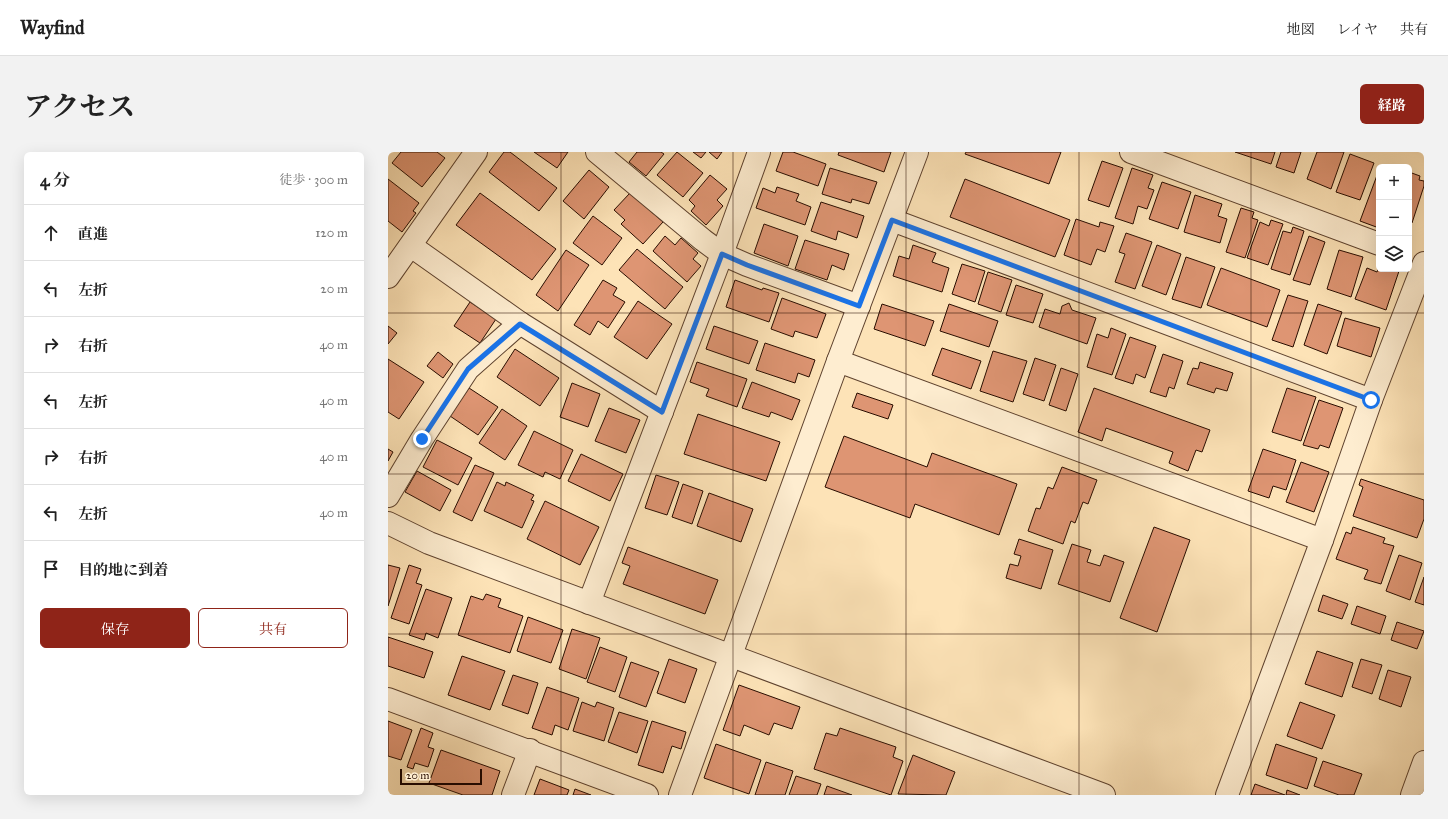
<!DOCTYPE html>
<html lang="ja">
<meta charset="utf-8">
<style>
body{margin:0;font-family:"IM FELL Great Primer","Noto Serif JP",serif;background:#f2f2f2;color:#222}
.controls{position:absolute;right:12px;top:12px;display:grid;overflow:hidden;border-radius:6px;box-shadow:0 4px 16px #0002}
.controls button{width:36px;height:36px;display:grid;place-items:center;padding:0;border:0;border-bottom:1px solid #e0e0e0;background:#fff;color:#222;font:20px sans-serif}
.scale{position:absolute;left:12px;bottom:10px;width:82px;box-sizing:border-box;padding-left:4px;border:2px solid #290d00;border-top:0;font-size:11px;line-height:14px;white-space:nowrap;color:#290d00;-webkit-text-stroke:3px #feedd0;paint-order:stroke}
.stop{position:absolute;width:12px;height:12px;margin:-9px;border:3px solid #1a73e8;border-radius:50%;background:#fff}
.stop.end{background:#1a73e8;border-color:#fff;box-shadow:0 1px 4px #0008}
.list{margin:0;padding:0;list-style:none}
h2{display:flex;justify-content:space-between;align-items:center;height:52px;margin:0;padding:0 16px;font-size:17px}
h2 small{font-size:13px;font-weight:400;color:#767676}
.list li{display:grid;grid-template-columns:26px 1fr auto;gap:12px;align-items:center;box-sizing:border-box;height:56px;padding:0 16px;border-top:1px solid #e0e0e0}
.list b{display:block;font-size:15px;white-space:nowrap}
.list em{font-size:13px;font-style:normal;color:#767676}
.actions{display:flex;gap:8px;padding:12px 16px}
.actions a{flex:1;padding:9px 0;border:1px solid #8f2418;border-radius:6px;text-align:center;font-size:14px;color:#8f2418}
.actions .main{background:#8f2418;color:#fff}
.icon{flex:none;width:22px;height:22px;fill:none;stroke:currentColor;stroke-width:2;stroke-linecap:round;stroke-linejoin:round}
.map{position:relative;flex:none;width:1036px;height:643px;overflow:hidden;border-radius:6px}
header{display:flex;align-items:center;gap:24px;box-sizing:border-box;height:56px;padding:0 20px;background:#fff;border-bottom:1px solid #e0e0e0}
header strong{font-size:19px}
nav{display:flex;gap:22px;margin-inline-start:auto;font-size:14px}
.intro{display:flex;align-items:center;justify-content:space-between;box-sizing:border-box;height:96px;padding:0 24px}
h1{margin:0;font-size:28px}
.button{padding:10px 18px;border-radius:6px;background:#8f2418;color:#fff;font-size:14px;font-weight:700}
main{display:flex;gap:24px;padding:0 24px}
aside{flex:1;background:#fff;border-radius:6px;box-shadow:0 4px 16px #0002}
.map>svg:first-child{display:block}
.building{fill:#de9573;stroke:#290d00}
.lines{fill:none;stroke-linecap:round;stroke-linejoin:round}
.minor-casing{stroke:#5e422e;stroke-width:24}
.minor{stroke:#feedd0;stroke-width:22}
.route{stroke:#1a73e8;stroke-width:5}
.grid{fill:none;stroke:#290d00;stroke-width:1;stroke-opacity:0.55}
</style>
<header>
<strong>Wayfind</strong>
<nav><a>地図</a><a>レイヤ</a><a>共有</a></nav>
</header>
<div class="intro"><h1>アクセス</h1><a class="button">経路</a></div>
<main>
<aside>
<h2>4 分<small>徒歩 · 300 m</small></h2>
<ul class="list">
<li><svg class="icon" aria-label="ahead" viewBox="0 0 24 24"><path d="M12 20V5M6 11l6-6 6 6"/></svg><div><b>直進</b></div><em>120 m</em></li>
<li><svg class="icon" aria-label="left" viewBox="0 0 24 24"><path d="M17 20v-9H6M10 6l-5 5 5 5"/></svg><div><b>左折</b></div><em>20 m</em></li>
<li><svg class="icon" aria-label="right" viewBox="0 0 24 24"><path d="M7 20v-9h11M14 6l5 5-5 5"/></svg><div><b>右折</b></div><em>40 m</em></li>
<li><svg class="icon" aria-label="left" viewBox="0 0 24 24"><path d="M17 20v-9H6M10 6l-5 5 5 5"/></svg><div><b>左折</b></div><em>40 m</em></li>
<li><svg class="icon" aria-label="right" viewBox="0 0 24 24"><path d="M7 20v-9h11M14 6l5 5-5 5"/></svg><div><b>右折</b></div><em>40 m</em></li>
<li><svg class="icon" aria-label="left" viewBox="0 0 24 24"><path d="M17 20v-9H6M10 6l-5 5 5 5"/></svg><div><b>左折</b></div><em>40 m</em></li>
<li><svg class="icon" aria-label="arrive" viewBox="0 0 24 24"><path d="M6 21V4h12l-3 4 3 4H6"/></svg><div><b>目的地に到着</b></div></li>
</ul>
<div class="actions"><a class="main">保存</a><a>共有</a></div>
</aside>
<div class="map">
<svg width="1036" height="643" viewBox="0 0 1036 643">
<rect width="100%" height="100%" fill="#fde3b7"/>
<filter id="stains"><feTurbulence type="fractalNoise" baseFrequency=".005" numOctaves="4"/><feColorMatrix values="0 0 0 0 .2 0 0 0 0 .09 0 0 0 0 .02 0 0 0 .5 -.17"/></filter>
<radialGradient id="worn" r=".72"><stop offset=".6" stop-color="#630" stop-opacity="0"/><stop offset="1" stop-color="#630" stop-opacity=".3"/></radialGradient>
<g class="building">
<polygon points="13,0 49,0 57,6 34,35 4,11"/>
<polygon points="116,0 122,0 169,36 151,59 101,20"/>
<polygon points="146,0 180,0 169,16"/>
<polygon points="249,0 273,0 276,2 258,24 241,10"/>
<polygon points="289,0 315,21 295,45 269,23"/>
<polygon points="305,0 318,0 313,6"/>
<polygon points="321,0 334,0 329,7"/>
<polygon points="395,0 405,0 438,12 430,34 388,19"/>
<polygon points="451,0 503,0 496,20 450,3"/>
<polygon points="578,0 673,0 661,32 577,2"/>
<polygon points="847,0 887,0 883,12"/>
<polygon points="893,0 913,0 906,21 888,15"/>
<polygon points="929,0 956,0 943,37 919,27"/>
<polygon points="962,2 986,11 972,48 948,40"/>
<polygon points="714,9 735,16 721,55 700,48"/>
<polygon points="442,16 489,30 481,52 464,47 463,51 434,42"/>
<polygon points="744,16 765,23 760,36 766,38 759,57 750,54 745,72 727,66"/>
<polygon points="201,18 221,35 196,67 175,49"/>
<polygon points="991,18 991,76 972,69"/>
<polygon points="1021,20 1032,24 1031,28 1036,29 1036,34 1024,71 1021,70"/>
<polygon points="322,23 339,37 329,48 335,54 318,73 303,59 307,54 301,48"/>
<polygon points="0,27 31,51 25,59 28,61 14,80 0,69"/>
<polygon points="577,27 682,68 667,105 562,65"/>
<polygon points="774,30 803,40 790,77 761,67"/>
<polygon points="389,35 411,42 408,49 423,55 417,73 368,56 375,36 387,41"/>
<polygon points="92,41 168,97 144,128 68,73"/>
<polygon points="242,41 275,70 255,92 233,72 237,68 226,58"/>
<polygon points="807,43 834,52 830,64 839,67 832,91 796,80"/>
<polygon points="433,50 476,64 469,86 450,79 448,88 423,79"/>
<polygon points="853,56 866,60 864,66 870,68 857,106 838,100"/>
<polygon points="205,64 234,86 214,113 185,91"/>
<polygon points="688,67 711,75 712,70 726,74 717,100 709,97 703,113 676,103"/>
<polygon points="883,68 895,72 880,113 859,106 872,70 881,74"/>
<polygon points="376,72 410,84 400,114 366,101"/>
<polygon points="905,75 916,79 902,123 883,117 895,79 903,81"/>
<polygon points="738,81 764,90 747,137 727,130 737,102 731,100"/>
<polygon points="277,84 287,93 293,86 310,101 305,107 313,114 299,130 265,99"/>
<polygon points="921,84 937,90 922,133 905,128"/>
<polygon points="417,88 461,102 456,118 444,113 439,128 407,117"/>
<polygon points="525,93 548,101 544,110 561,116 554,140 505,124 511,104 521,107"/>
<polygon points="769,93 793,102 778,143 754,134"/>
<polygon points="249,97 295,135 277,157 231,118"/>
<polygon points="178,98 201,113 170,159 148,143"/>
<polygon points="951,98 975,105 963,145 939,137"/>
<polygon points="798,105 827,115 813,156 784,147"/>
<polygon points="574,112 597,119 587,150 564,142"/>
<polygon points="991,115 991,117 1007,117 1011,119 998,158 967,147 979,116 989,120"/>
<polygon points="833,116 892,138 879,175 819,153"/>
<polygon points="600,120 624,128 613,160 590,152"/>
<polygon points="215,128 229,136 225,143 237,150 220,176 210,169 202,183 186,173"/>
<polygon points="347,128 374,138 375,136 391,141 381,170 338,155"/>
<polygon points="628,133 655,142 645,171 618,163"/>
<polygon points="900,143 920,149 905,195 884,188"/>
<polygon points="394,146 438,162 429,186 407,179 405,185 383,177"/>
<polygon points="250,149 284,172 259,207 226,185"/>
<polygon points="82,150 108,167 92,191 66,174"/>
<polygon points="681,151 684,158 708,166 699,192 651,175 657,157 672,162 674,154"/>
<polygon points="494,152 546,169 537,194 486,177"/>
<polygon points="561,152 610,169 601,195 552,179"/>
<polygon points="930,152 954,160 939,202 916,193"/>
<polygon points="957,166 992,176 983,205 949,194"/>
<polygon points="0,174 9,181 0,192"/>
<polygon points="326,174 370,189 361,212 318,197"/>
<polygon points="723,176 738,182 724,223 699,215 709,182 720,186"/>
<polygon points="742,185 768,194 757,226 748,222 745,232 727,226"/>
<polygon points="377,191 427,208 421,225 410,221 407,231 368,218"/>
<polygon points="554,196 593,209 583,237 544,223"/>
<polygon points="127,197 171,226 152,254 109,225"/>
<polygon points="605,199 639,209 625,250 592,239"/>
<polygon points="50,200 65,212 55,226 39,214"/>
<polygon points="775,202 795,209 786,237 781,235 778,245 762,240"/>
<polygon points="647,206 668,213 656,249 635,242"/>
<polygon points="0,207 36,230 11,267 0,260"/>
<polygon points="309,210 359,227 349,255 318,244 321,237 302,230"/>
<polygon points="812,210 845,221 839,239 828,236 826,241 799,232 805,216 810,217"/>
<polygon points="673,216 690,222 678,259 661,253"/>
<polygon points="364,230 412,248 404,268 383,260 381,265 354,256"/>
<polygon points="184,231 212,242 200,275 172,265"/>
<polygon points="81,236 110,255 90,283 62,264"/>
<polygon points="706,236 822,278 814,300 808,298 800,319 781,311 785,300 718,276 714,289 690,280"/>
<polygon points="899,236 928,245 913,289 884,280"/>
<polygon points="469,241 505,253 500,267 464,255"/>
<polygon points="931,248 955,256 941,296 932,293 930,297 915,293"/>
<polygon points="221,256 252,268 238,301 207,289"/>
<polygon points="114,257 139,274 117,308 91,291"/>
<polygon points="310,262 392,290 378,329 296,302"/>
<polygon points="146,279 185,298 172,327 157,320 155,325 130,313"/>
<polygon points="456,284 539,315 544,301 629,332 611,383 527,352 522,366 437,335"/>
<polygon points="49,288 84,306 70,333 35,315"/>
<polygon points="0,297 5,300 0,309"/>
<polygon points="875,297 908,308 898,338 885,334 881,346 860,339"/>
<polygon points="193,302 235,322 222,349 180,329"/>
<polygon points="913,310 941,320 926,360 898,350"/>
<polygon points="87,313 106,321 84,369 65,360"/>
<polygon points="674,315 709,328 700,352 695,350 687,371 683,369 675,392 640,379 648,356 652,357 660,335 665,337"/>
<polygon points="29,319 63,338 52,359 17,340"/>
<polygon points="268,323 291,330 279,363 257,356"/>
<polygon points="973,327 1036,348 1036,367 1029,386 965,364 975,335 971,333"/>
<polygon points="109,330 117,334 118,330 146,343 143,348 146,349 134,376 96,359"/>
<polygon points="295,332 315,339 304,372 284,365"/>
<polygon points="321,341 365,357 353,390 309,374"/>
<polygon points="157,349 211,375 192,413 139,387"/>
<polygon points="766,375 802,388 769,480 732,466"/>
<polygon points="965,375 997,386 995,391 1006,394 993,432 976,427 980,418 948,407 958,380 963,382"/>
<polygon points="631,387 665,398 653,437 618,426 622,412 630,414 633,404 626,402"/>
<polygon points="684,392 703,398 699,410 712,414 716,403 736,410 722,450 670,432"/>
<polygon points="240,395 330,428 317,462 235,432 242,414 234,411"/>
<polygon points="1011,403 1034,411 1022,448 998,439"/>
<polygon points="0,413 12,416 0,454"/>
<polygon points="21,413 33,417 28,431 34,433 21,472 3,466"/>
<polygon points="1036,425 1036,453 1027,450"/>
<polygon points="38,437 64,446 50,486 38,481 36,488 21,483"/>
<polygon points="98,442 113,447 110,455 135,464 122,501 70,483 83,444 95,448"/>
<polygon points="935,443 960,452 954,467 930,459"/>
<polygon points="969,454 998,464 992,482 963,472"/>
<polygon points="140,465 175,478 163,511 129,499"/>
<polygon points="1009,470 1036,479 1029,497 1003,488"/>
<polygon points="184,477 212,486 198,527 171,517"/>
<polygon points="0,485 45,500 36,526 0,514"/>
<polygon points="212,495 239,505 227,540 199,530"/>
<polygon points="929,499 965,511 954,545 917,532"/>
<polygon points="74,504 117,519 102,558 60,543"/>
<polygon points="281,507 309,517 297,551 269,541"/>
<polygon points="973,507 994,513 984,542 964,535"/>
<polygon points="243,510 271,520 258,555 231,545"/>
<polygon points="1000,518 1023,525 1013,555 991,547"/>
<polygon points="125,523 150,531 140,562 114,553"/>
<polygon points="351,533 412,555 404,577 386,571 381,583 356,573 352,584 335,578"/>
<polygon points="159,535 191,546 180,578 167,573 164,583 144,576"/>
<polygon points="194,550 207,555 209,550 226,556 216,589 185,579"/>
<polygon points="912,550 947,563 934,597 899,584"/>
<polygon points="231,560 260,569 249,601 220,590"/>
<polygon points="0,569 24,578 13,608 0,604"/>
<polygon points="264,569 298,580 293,597 284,594 275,621 250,613"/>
<polygon points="33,576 45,581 40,595 46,597 40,615 27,611 25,617 19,615"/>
<polygon points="452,576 508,595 505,605 515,609 503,643 426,617 438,581 449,584"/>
<polygon points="328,592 373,608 361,642 316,626"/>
<polygon points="888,592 929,606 919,637 878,623"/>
<polygon points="53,598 112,619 104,643 75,643 41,631"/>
<polygon points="525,603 567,620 558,643 510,642"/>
<polygon points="935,609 974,622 966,643 951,643 926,634"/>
<polygon points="378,610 405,619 397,643 367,643"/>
<polygon points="408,624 433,632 429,643 401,643"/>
<polygon points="152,627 181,638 179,643 146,643"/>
<polygon points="867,632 897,643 863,643"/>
<polygon points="439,634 464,643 436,643"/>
<polygon points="187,637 203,643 185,643"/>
<polygon points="899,638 912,643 898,643"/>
</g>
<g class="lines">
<defs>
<g id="minor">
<polyline points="209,0 315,88 334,102 359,113 471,154"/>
<polyline points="743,0 991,92"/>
<polyline points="504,68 983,248"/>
<polyline points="23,94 132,171 274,260"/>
<polyline points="0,125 88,0"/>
<polyline points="450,209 934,388"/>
<polyline points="0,344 34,287 80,217 132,171"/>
<polyline points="0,371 41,391 716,643"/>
<polyline points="201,451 334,102 371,0"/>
<polyline points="0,547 259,643"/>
<polyline points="125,643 142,598"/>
<polyline points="292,643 450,209 529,0"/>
<polyline points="839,643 934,388 983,248 1036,111"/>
<polyline points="1024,643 1036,610"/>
</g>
</defs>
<use href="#minor" class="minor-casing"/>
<use href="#minor" class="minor"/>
</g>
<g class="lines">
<polyline class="route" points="34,287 80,217 132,172 274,260 334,102 359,113 471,154 504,68 983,248"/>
</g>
<path class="grid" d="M 173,0 L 173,643M 345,0 L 345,643M 518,0 L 518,643M 691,0 L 691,643M 863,0 L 863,643M 0,161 L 1036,161M 0,322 L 1036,322M 0,482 L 1036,482"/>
<rect width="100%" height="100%" filter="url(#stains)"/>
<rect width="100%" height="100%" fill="url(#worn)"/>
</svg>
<div class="controls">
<button>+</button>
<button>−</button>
<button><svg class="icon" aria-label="layers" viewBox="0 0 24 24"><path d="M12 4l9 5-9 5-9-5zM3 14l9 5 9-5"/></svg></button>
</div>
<div class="scale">20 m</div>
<div class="stop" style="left:983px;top:248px"></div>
<div class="stop end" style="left:34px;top:287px"></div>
</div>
</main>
